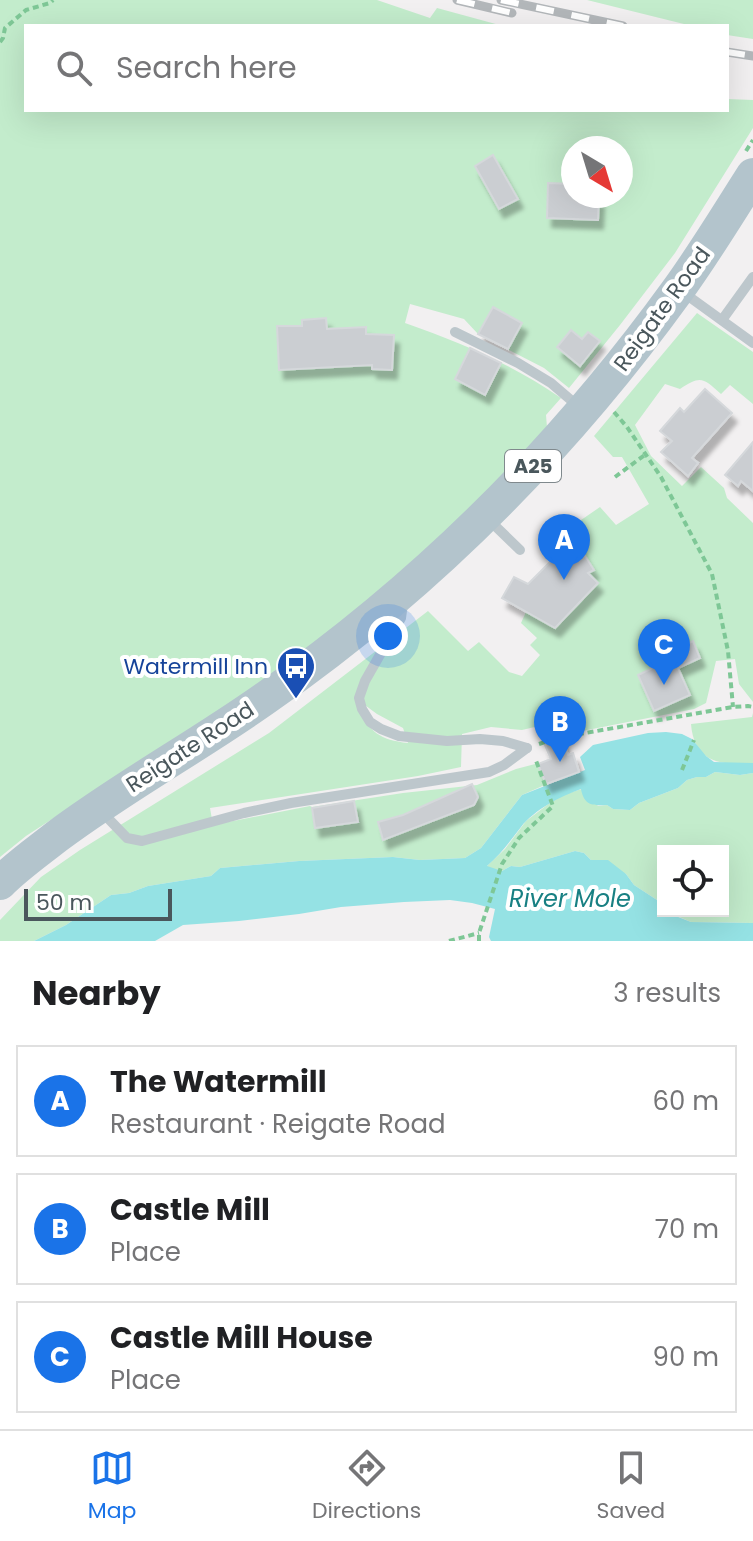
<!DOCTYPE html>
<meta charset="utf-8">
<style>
body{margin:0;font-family:Poppins,sans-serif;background:#f2f2f2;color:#202124}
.controls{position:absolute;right:24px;bottom:24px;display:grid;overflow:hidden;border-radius:0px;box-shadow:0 8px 32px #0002}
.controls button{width:72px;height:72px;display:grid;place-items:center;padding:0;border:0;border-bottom:2px solid #e0e0e0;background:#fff;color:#202124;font:40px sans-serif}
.compass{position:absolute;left:561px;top:136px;width:72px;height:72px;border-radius:50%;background:#fff;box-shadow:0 8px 32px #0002;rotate:142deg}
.scale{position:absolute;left:24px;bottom:20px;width:148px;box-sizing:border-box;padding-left:8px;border:4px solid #4a575c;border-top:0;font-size:22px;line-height:28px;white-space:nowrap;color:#4a575c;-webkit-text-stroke:6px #fff;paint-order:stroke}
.you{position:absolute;left:388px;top:636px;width:28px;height:28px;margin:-20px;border:6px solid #fff;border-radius:50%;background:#1a73e8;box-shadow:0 0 0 12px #1a73e833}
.badge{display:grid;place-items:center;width:52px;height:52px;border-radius:50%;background:#1a73e8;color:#fff;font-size:26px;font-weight:700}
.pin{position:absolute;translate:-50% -66px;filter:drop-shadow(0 2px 4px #0008)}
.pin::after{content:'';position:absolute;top:42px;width:28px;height:24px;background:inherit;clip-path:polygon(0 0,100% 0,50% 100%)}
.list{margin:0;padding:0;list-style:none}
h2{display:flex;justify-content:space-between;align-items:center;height:104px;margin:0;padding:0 32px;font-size:34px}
h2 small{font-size:26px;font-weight:400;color:#757577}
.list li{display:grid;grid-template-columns:52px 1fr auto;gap:24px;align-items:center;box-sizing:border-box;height:112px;margin:0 16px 16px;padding:0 16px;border:2px solid #e0e0e0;border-radius:0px}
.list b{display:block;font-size:30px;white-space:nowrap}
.list p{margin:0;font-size:26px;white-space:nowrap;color:#757577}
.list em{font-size:26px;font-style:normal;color:#757577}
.icon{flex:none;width:44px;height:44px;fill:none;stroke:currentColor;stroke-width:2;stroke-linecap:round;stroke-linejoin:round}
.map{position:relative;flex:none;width:753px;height:941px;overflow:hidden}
.search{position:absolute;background:#fff;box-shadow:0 8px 32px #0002;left:24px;right:24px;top:24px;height:88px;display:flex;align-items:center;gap:20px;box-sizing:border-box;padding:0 28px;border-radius:0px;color:#757577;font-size:30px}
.sheet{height:488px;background:#fff}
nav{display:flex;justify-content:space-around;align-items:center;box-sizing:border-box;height:112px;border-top:2px solid #e0e0e0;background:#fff;font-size:22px;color:#757577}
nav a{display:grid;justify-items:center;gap:4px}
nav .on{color:#1a73e8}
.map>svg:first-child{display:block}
.green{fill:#c3eccc;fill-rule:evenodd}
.water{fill:#95e2e4}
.building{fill:#cbced2;stroke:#d5d8db;stroke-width:2;filter:url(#shadow)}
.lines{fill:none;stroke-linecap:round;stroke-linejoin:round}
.path{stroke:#7ec796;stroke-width:4;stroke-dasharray:6 4;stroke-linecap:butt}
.lane{stroke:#bdc7cc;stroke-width:10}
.primary{stroke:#b3c4cc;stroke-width:34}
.rail-casing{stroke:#b3b7ba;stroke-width:9}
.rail{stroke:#fff;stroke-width:6;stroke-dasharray:18;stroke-linecap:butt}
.labels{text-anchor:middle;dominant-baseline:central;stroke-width:8;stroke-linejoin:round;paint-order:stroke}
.shield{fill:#fff;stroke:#80898d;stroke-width:2}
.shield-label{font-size:20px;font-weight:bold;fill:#4a575c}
.street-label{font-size:22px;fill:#4a575c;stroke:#fff}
.transit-label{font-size:22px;fill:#164399;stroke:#fff;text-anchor:end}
.water-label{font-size:24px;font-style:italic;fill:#188083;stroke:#fff}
</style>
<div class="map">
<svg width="753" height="941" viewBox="0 0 753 941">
<defs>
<filter id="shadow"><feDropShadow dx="5" dy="9" stdDeviation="2" flood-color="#0004"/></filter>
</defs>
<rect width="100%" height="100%" fill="#f2f0f1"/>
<g class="green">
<path d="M 0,0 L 377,0 L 430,18 L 437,8 L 503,26 L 26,26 L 26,110 L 727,110 L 727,99 L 753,100 L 753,128 L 675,253 L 620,325 L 569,388 L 544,368 L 478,334 L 464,319 L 410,304 L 405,323 C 462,343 511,364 561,398 L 546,415 L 548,440 L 436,549 L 298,660 L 26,836 L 0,857 ZM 573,148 L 621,148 L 621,196 L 573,196 Z"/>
<polygon points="587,0 753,0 753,39 727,35 727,26 692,26"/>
<path d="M 697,313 L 753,352 L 753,404 L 730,385 L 721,394 C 703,378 701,375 680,389 L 665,384 L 635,425 L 651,456 L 682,486 L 701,467 L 724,488 L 727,498 L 753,523 L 753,702 L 739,684 L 735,659 L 716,661 L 706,703 L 694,709 L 572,733 L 560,721 L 522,730 L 491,727 L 462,734 L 461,767 L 418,776 L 210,808 L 213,825 L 310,806 L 312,807 L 403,793 L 477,785 L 516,769 L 539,763 L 547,784 L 522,795 L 481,848 L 465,858 L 420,860 L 393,857 L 299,861 L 220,868 L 211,876 L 148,886 L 129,893 L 111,895 L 66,925 L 34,941 L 0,941 L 0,920 L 41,877 L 80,850 L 269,733 L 428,611 L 468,651 L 479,642 L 509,672 L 522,676 L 540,655 L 530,645 L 537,638 L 521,623 L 526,612 L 556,628 L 598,584 L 588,573 L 593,569 L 568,529 L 600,507 L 616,525 L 649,504 L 622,457 L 613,457 L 594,436 ZM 362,703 L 377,714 L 403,728 L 408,743 C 380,740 370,732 357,708 Z"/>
<path d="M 753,713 L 753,763 C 720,766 694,762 691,724 L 752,717 Z"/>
<polygon points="715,772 740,775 753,773 753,923 691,922 665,911 723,911 723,851 663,851 663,908 657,900 634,885 626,874 591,860 584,853 575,851 520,867 511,866 502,871 486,867 505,849 526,821 559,796 582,789 598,806 607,805 613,809 630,810 639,803 678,788 687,780 697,777 706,777"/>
</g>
<path class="water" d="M 666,732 L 682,734 L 692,739 L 706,756 L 714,762 L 753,763 L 753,773 L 740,775 L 715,772 L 706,777 L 697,777 L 687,780 L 678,788 L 639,803 L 630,810 L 613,809 L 607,805 C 592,806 584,805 581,789 C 561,796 534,810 521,827 C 510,841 501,854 487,866 L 502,871 L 511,866 L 520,867 L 575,851 L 584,853 L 591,860 L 608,860 L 626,874 L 634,885 L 657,900 L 663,911 L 691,922 L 753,923 L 753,941 L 491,941 L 489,937 L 495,909 L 472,903 L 450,900 L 404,902 L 341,907 L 299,914 L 239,921 L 183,925 L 155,941 L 34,941 L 66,925 L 111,895 L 129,893 L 148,886 L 211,876 L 220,868 L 299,861 L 393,857 L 420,860 L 465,858 L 481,848 L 522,795 L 585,770 L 580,757 L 593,745 L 648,733 Z"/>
<g class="building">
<polygon points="493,155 518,199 499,209 475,166"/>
<polygon points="548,183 573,184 573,196 599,198 598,220 547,218"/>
<polygon points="493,307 522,323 508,349 478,334"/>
<polygon points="326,318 327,329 366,327 366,334 394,335 392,370 372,369 372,365 279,370 277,326 302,326 302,320"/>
<polygon points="571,330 582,339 588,332 600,341 580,366 557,347"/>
<polygon points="470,348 501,363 485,395 455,379"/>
<polygon points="705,389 732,413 692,458 698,463 688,476 661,452 672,441 660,431 680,408 684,412"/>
<polygon points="753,442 753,491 741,481 738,486 725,475"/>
<polygon points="568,529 594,570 588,573 598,583 555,628 502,598 514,577 528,584 556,556 547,542"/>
<polygon points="693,641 700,658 678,668 690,695 654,711 638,675 663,663 660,656"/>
<polygon points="562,739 568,755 573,753 579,772 546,784 538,764 551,759 545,745"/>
<polygon points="472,784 478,797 474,805 383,840 378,822 403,815"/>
<polygon points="354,801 358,822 315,828 312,808"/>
</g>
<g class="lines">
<g class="path">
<polyline points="0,42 3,38 5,28 26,10 50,3 53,0"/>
<polyline points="746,151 753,140"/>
<polyline points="614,412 627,427 661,477 712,574 728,651 733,707"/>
<polyline points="615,477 646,454"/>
<polyline points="539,744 557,738 733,707 748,706 753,707"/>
<polyline points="682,770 694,740"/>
<polyline points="449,941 479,933"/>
<polyline points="479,941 479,933 502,864 519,838 553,806 535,758"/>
</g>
<g class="lane">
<polyline points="684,293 753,343"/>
<polyline points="722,320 753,277"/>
<polyline points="455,332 518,363 551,383 579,407"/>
<polyline points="489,520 520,550"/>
<polyline points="403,603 401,618 365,681 359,698 362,709 370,722 381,729 399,736 447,741 480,739 503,741 527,748"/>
<polyline points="101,811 127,838 142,841 244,813 291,803 489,772 504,765 527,748"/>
</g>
<path class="primary" d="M 0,883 C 17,866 37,852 56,837 C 124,786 198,746 267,697 C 426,586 564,447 677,291 C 704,254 728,214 753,175"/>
<defs>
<g id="rail">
<polyline points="457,0 512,13"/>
<polyline points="501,0 623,26"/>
<polyline points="727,52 753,56"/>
</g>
</defs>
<use href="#rail" class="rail-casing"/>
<use href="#rail" class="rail"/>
</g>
<defs>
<symbol id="bus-pin" viewBox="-11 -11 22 30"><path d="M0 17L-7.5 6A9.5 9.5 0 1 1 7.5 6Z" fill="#1a4fb4" stroke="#fff"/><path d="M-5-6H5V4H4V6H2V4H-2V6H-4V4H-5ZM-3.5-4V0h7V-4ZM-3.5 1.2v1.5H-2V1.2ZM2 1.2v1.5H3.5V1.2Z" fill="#fff"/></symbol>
</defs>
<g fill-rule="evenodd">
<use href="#bus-pin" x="274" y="644" width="44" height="60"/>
</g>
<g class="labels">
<rect class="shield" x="505" y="450" width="56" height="32" rx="6"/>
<g class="shield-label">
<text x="533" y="466">A25</text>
</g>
<g class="street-label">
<text transform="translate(662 309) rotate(-54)">Reigate Road</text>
<text transform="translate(190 747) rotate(-33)">Reigate Road</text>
</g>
<g class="transit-label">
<text x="268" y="666">Watermill Inn</text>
</g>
<g class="water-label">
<text x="570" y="898">River Mole</text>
</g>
</g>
</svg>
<div class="controls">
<button><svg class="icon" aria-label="locate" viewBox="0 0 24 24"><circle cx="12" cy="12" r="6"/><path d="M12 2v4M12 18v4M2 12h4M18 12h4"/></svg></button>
</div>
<svg class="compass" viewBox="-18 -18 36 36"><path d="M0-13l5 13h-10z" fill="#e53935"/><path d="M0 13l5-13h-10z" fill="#757577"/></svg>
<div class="scale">50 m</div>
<div class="you"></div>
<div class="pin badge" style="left:564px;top:580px">A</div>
<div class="pin badge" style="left:560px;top:762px">B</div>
<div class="pin badge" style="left:664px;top:685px">C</div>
<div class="search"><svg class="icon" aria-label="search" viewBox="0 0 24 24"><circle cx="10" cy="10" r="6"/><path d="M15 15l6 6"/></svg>Search here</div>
</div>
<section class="sheet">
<h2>Nearby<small>3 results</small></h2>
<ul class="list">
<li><span class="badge">A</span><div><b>The Watermill</b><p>Restaurant · Reigate Road</p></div><em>60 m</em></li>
<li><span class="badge">B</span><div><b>Castle Mill</b><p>Place</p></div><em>70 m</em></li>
<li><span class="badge">C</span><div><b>Castle Mill House</b><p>Place</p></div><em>90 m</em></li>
</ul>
</section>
<nav>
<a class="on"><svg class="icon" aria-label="map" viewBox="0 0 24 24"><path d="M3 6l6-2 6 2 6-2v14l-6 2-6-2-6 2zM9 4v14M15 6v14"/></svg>Map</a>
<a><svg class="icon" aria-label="directions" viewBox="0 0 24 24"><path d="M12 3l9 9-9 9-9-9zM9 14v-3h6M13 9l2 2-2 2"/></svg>Directions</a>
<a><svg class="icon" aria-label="saved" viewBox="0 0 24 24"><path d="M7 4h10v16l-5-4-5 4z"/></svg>Saved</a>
</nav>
